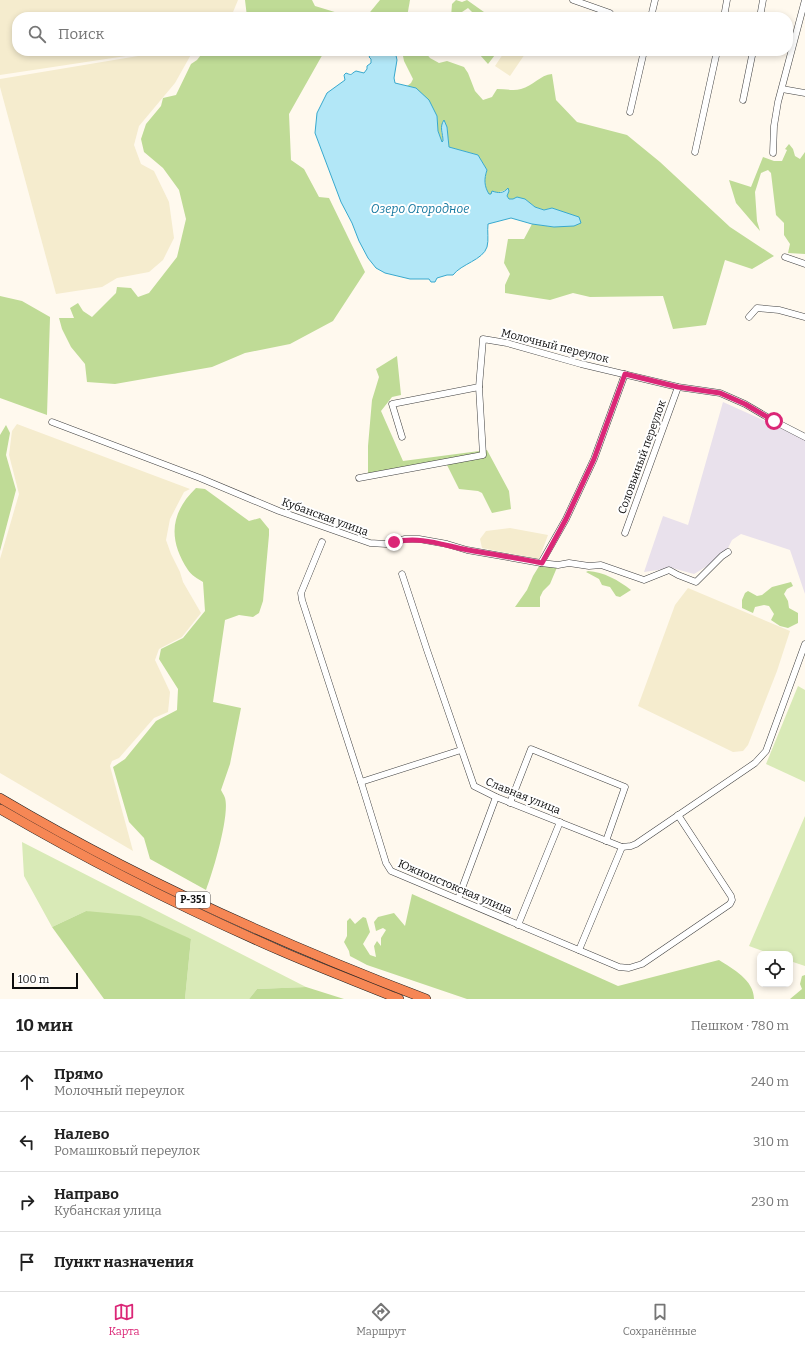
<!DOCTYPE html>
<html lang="ru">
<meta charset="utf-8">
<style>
body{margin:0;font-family:Bitter,serif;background:#f6f6f6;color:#222}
.controls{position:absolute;right:12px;bottom:12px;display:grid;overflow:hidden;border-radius:8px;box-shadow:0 2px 6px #0003}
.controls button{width:36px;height:36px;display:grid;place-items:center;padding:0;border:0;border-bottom:1px solid #e0e0e0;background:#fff;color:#222;font:20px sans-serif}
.scale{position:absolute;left:12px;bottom:10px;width:66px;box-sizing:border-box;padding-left:4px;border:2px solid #0d0d0d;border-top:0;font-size:11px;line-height:14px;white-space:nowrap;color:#0d0d0d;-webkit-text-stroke:3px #fff;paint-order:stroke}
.stop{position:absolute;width:12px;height:12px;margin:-9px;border:3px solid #db2777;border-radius:50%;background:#fff}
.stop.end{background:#db2777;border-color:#fff;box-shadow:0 1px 4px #0008}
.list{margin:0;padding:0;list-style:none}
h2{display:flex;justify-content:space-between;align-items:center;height:52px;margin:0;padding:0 16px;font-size:17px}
h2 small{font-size:13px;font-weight:400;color:#767676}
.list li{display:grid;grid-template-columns:26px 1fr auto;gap:12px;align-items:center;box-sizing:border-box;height:60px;padding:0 16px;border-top:1px solid #e0e0e0}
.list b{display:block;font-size:15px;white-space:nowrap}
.list p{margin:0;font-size:13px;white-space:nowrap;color:#767676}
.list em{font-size:13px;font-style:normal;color:#767676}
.icon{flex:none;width:22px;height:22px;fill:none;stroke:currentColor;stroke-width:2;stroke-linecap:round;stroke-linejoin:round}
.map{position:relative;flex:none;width:805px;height:999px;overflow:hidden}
.search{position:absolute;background:#fff;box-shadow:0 2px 6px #0003;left:12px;right:12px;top:12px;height:44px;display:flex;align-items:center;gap:10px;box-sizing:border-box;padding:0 14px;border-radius:16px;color:#767676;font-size:15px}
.sheet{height:292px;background:#fff}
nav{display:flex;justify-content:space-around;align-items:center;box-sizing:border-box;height:56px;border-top:1px solid #e0e0e0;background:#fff;font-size:11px;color:#767676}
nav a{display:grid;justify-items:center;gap:2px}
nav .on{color:#db2777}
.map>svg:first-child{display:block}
.industrial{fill:#e9e1ec}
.farmland{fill:#f5ecce}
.green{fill:#d9eab7}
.forest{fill:#bfdb96}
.water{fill:#b2e7f7;stroke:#38a9ce}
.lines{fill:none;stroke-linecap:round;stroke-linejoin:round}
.minor-casing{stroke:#404040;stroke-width:7}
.highway-casing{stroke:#1e1e1e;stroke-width:10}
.minor{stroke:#fff;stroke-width:6}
.highway{stroke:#f68755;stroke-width:9}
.route{stroke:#db2777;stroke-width:5}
.labels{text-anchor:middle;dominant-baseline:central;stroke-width:4;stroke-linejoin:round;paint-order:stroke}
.shield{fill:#fff;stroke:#565656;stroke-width:1}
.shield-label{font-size:10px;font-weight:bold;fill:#0d0d0d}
.street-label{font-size:11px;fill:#0d0d0d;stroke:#fff}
.water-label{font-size:12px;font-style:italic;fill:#1578a0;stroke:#fff}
</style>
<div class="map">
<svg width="805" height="999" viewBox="0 0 805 999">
<rect width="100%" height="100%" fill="#fff9ee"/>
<polygon class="industrial" points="723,402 805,439 805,594 790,550 741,534 732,540 728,548 709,565 694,574 672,568 644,572 663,516 688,525"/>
<g class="farmland">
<polygon points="0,0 238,0 231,17 17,17 17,51 159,51 0,75"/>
<polygon points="168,51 193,51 175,83 139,126 134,145 141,164 154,171 169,202 174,238 163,260 149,272 117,278 102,287 56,294 0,87 0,79"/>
<polygon points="505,51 527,51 510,76 495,66"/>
<polygon points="17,424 190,489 184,492 170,519 166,540 171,554 180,572 183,582 201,613 182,637 159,649 155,660 170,692 168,712 154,718 119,758 112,761 110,766 133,851 0,773 0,559 19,494 9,455 12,431"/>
<polygon points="510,528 548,535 539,559 482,548 480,539 486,531"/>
<polygon points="688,588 790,631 777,671 748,745 743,751 733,752 638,706 675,605"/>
</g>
<g class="green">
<polygon points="798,686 805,690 805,782 766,764"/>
<polygon points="805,816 805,966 790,961 790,954 771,954 749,946"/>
<polygon points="22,842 306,987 257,989 249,999 185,999 191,939 86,911 52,927 24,876"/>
</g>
<g class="forest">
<polygon points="245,0 312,0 315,6 338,13 336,17 247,17"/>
<polygon points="380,0 410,0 407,17 366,17"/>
<polygon points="456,0 462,2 467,0 491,17 472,17 472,12 468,8 462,12 463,17 451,17 452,4"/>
<polygon points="204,51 335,51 324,52 289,114 291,160 304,169 319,197 329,198 365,272 333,321 290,344 245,353 212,367 115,384 87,382 85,364 71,347 62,329 59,318 74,318 70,308 78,303 83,311 92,317 116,293 117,287 131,288 138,297 149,293 177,257 186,219 179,190 163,168 144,152 141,139 146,124 161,106 163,98 176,95 191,64 197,60"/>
<path d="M 402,51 L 424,51 L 430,58 L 439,63 L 447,61 L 464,67 L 468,73 L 475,91 L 483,100 L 492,97 L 497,89 C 505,89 514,91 521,89 C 533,86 540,75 552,74 L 556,100 L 577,122 L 627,135 L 660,162 L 730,227 L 774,256 L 752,269 L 725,260 L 706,325 L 673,329 L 663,296 L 590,297 L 573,293 L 550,300 L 505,293 L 505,285 L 510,274 L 504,263 L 508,239 L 524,239 L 532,224 L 554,227 L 562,212 L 552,208 L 544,210 L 535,207 L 525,199 L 509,199 L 507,196 L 506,190 L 496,193 L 492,191 L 492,194 L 489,194 C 484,186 484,179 487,170 L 478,155 L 449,147 L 447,127 L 441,128 L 443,142 L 442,142 L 438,131 L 437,116 L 416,88 L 407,86 L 411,83 L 413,79 L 404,61 Z"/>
<polygon points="481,51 498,51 488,64 480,55"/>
<polygon points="789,144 793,149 795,156 800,159 805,152 805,254 788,253 790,244 784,235 784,223 776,215 771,173 768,170 761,173 755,192 757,221 760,231 736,203 729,180 751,187 763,157 774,161 782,161 787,150 785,149"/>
<polygon points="0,296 22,301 50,317 47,415 0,398"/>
<polygon points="397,356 401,395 392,397 381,411 403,461 487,450 509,491 511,509 492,513 482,493 478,491 459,489 447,465 368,474 368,446 372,400 379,377 376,369"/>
<polygon points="6,425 10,433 6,455 16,490 0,551 0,435"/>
<path d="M 196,488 L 205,489 L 249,521 L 260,518 L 269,529 L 269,535 L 263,601 L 259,613 L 253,617 L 239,615 L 225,620 L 213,702 L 241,708 L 230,764 L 221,790 C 222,792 224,795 225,798 C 230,815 213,872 206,890 L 150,859 L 144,838 L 129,822 L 113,767 L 125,759 L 156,721 L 177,710 L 178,689 L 159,659 L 161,649 L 183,638 L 205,611 L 203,582 C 198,579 191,575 188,570 C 168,540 170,513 196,488 Z"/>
<polygon points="541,563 558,565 550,584 543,591 540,597 540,607 515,607 527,590 533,576"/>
<path d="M 588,571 C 604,572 618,580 631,590 L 620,597 L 616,596 L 610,587 L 602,585 L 599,579 L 586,572 Z"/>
<polygon points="791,582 793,586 787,589 784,594 788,601 789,608 798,613 798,623 788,628 780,626 771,620 774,614 769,606 764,605 755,607 753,613 742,608 742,600 745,593 748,591 757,596 762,595 772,587"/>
<path d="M 412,894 L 618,986 L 719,960 C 733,969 754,980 754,999 L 467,999 L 367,965 L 350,956 L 349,951 L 344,942 L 347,936 L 347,921 L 350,918 L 355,924 L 363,917 L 366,918 L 370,932 L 363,944 L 370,955 L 376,957 L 374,946 L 377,941 L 381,946 L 381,938 L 386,930 L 383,928 L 376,931 L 374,922 L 378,917 L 394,913 L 405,926 Z"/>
<polygon points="86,911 140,916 191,939 185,999 104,999 52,927"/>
<polygon points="805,975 805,999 790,999 802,989 800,984 802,976"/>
<polygon points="306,987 344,999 249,999 257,989"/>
</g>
<path class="water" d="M 373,51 L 395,51 L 397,60 L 394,78 L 395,83 L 416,88 L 429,100 L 437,116 L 438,131 L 442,142 L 443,141 C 443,133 439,127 444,120 L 447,127 L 449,147 L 478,155 L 487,170 C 484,179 484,186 489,194 L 491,194 L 492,191 C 498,193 503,194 508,188 L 509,191 L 507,196 L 509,199 L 513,199 L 517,197 L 525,199 L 535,207 L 544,210 L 552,208 L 579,217 L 581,223 L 574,226 L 554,227 L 532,224 L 511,218 L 488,224 C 487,231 489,240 487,247 C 483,260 461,264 453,275 L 447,275 L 437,278 L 435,282 L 431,282 L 429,279 L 410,279 L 385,273 L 376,268 L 368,258 L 359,241 L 352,223 L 341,202 L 315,133 L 317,113 L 327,93 L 345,80 L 344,75 L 346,73 C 353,76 350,74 356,71 L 364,73 L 367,69 L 367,66 L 371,63 L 371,59 L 369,57 Z"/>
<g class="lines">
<defs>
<g id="minor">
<polyline points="573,0 610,13"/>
<polyline points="651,17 655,0"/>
<polyline points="724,17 727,0"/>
<polyline points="760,17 763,0"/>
<polyline points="782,89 805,93"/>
<polyline points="743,100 753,51"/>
<polyline points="630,112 644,51"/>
<polyline points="695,152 717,51"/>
<polyline points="773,153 774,126 778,102 805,0"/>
<polyline points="785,257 805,264"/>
<polyline points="749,317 757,308 779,310 805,317"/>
<polyline points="52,422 200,478 279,511 370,543 386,544 405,539 419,539 447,544 467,550 541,563 558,565 569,563 589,566 601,565 644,580 669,570 678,575 696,582 722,556 728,552"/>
<polyline points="402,437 392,404 479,387 483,339 507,343 581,364 678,387 720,393 745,404 774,421 805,437"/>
<polyline points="359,478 483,455 479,387"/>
<polyline points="625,533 678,387"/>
<polyline points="322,542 301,593 302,600 361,782 386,863 391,871 619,967 629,968 642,964 730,904 732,900 731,896 678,815"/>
<polyline points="541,563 566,519 594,459 625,374"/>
<polyline points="402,574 427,650 474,786 496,797 622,847 631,846 636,844 755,763 766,751 805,644"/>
<polyline points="361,782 461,750"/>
<polyline points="510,803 531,749 625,787 606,841"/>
<polyline points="458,899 496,797"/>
<polyline points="518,925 560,822"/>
<polyline points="579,950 622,847"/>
</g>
<g id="highway">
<path d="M 0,798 C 135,878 279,943 426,999"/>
<path d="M 0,809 C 91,862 185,909 281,951 C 320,968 360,983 399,999"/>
</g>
</defs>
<use href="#minor" class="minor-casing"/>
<use href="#highway" class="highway-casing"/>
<use href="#minor" class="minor"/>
<use href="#highway" class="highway"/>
</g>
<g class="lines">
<path class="route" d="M 394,542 C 421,536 442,545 468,550 C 492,554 517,558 542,563 L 566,519 L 594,459 L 625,374 L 678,387 L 720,393 L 745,404 L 774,421"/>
</g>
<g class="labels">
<rect class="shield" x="176" y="892" width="34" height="16" rx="3"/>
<g class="shield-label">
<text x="193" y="900">Р-351</text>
</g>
<g class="street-label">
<text transform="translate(555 346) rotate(14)">Молочный переулок</text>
<text transform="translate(642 457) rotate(-70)">Соловьиный переулок</text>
<text transform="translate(325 517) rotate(20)">Кубанская улица</text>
<text transform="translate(523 796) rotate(22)">Славная улица</text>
<text transform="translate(455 887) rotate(23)">Южноистокская улица</text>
</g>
<g class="water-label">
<text x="420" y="209">Озеро Огородное</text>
</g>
</g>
</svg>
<div class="controls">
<button><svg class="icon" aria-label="locate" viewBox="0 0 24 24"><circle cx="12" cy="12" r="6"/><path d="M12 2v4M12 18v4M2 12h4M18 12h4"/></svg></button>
</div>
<div class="scale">100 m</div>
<div class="stop" style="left:774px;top:421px"></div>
<div class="stop end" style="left:394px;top:542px"></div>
<div class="search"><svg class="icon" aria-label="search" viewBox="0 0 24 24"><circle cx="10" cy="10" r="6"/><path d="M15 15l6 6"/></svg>Поиск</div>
</div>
<section class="sheet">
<h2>10 мин<small>Пешком · 780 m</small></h2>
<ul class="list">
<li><svg class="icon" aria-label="ahead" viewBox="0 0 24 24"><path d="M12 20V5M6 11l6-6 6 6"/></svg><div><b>Прямо</b><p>Молочный переулок</p></div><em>240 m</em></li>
<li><svg class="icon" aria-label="left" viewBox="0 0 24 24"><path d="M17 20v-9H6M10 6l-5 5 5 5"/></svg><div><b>Налево</b><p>Ромашковый переулок</p></div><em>310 m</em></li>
<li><svg class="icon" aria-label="right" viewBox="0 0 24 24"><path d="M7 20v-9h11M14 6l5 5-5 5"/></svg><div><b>Направо</b><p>Кубанская улица</p></div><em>230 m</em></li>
<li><svg class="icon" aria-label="arrive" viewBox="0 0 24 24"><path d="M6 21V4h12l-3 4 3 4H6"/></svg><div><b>Пункт назначения</b></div></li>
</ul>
</section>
<nav>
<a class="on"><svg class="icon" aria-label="map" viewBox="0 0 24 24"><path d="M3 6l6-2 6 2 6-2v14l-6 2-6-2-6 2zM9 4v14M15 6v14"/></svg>Карта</a>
<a><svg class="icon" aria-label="directions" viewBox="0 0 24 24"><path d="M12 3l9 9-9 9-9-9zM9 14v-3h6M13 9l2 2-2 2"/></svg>Маршрут</a>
<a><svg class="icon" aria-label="saved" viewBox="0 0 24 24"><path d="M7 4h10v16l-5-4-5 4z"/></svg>Сохранённые</a>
</nav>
